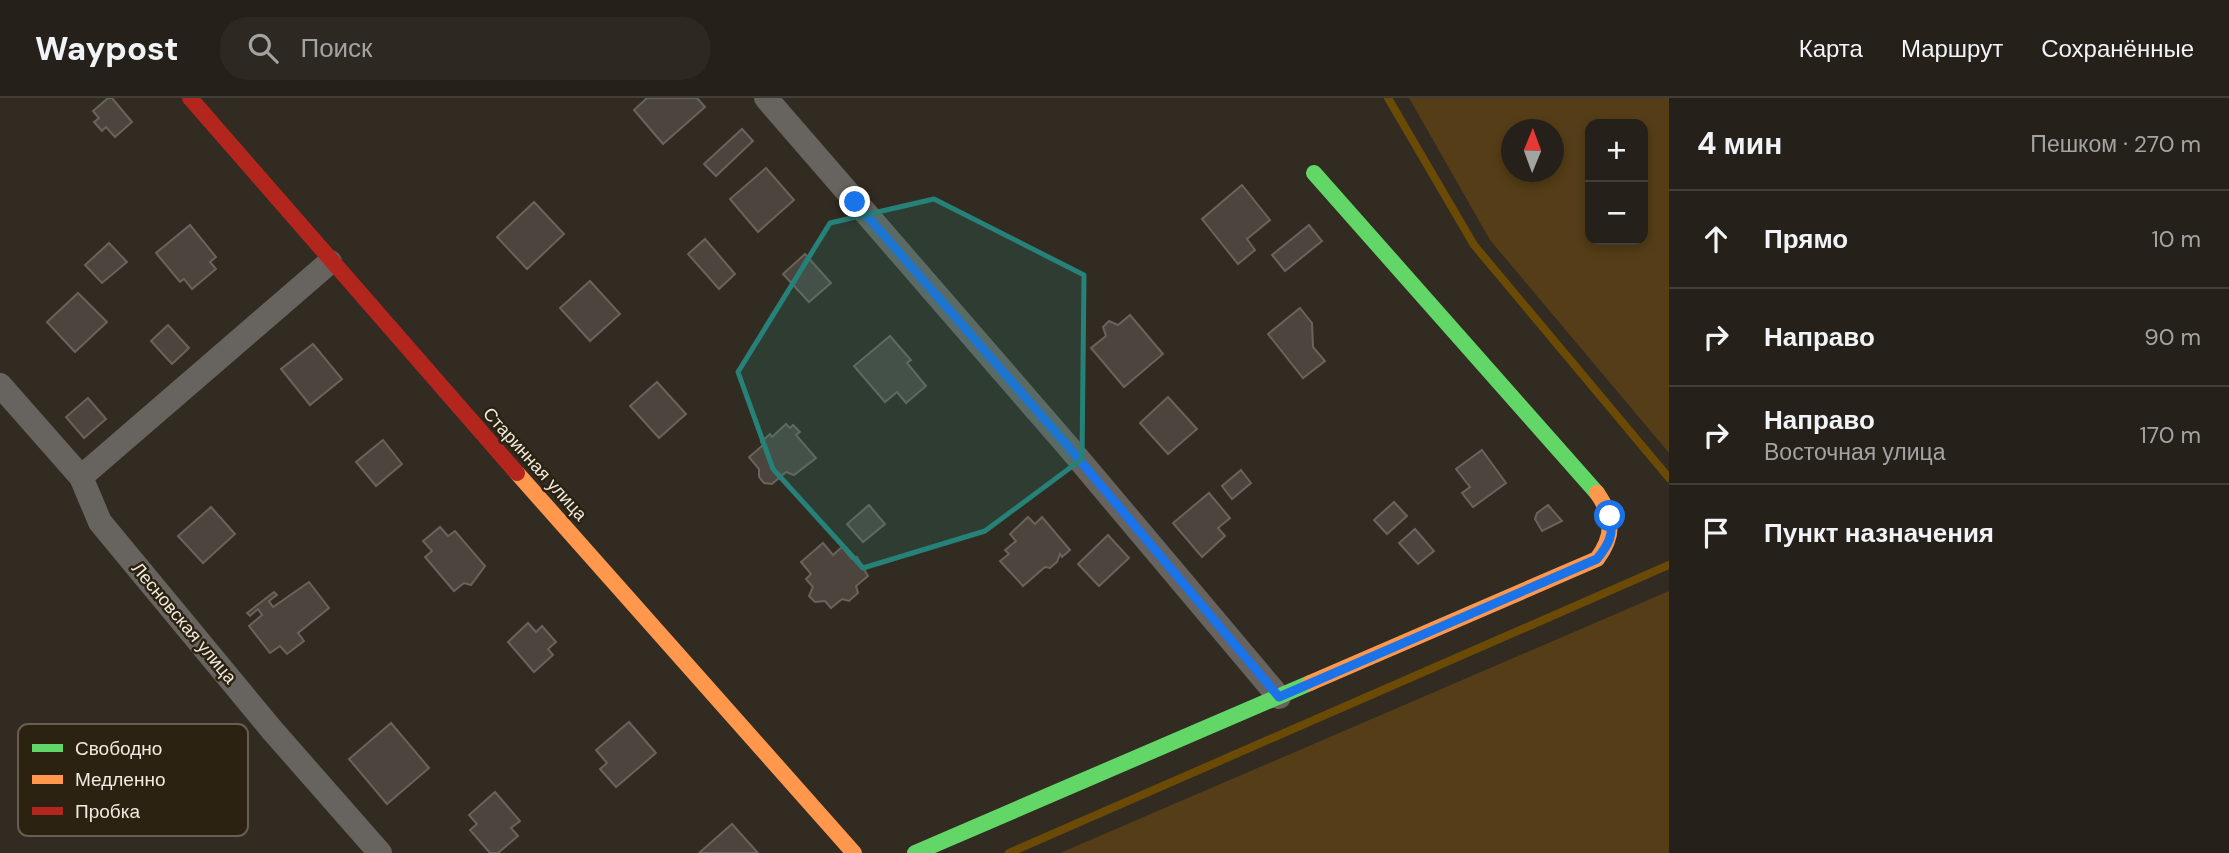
<!DOCTYPE html>
<html lang="ru">
<meta charset="utf-8">
<style>
body{margin:0;font-family:"DM Sans",sans-serif;background:#2d2822;color:#f1f3f6}
.controls{position:absolute;right:21px;top:21px;display:grid;overflow:hidden;border-radius:14px;box-shadow:0 4px 10px #0003}
.controls button{width:63px;height:63px;display:grid;place-items:center;padding:0;border:0;border-bottom:2px solid #423e38;background:#252019;color:#f1f3f6;font:35px sans-serif}
.compass{position:absolute;left:1501px;top:21px;width:63px;height:63px;border-radius:50%;background:#252019;box-shadow:0 4px 10px #0003;rotate:1deg}
.stop{position:absolute;width:21px;height:21px;margin:-16px;border:5px solid #1a73e8;border-radius:50%;background:#fff}
.stop.end{background:#1a73e8;border-color:#fff;box-shadow:0 2px 7px #0008}
.list{margin:0;padding:0;list-style:none}
h2{display:flex;justify-content:space-between;align-items:center;height:91px;margin:0;padding:0 28px;font-size:30px}
h2 small{font-size:23px;font-weight:400;color:#a3a3a2}
.list li{display:grid;grid-template-columns:46px 1fr auto;gap:21px;align-items:center;box-sizing:border-box;height:98px;padding:0 28px;border-top:2px solid #423e38}
.list b{display:block;font-size:26px;white-space:nowrap}
.list p{margin:0;font-size:23px;white-space:nowrap;color:#a3a3a2}
.list em{font-size:23px;font-style:normal;color:#a3a3a2}
.icon{flex:none;width:38px;height:38px;fill:none;stroke:currentColor;stroke-width:2;stroke-linecap:round;stroke-linejoin:round}
.map{position:relative;flex:none;width:1669px;height:755px;overflow:hidden}
header{display:flex;align-items:center;gap:42px;box-sizing:border-box;height:98px;padding:0 35px;background:#252019;border-bottom:2px solid #423e38}
header strong{font-size:33px}
nav{display:flex;gap:38px;margin-inline-start:auto;font-size:24px}
.search{width:490px;height:63px;background:#2d2822;display:flex;align-items:center;gap:18px;box-sizing:border-box;padding:0 24px;border-radius:28px;color:#a3a3a2;font-size:26px}
main{display:flex}
aside{flex:1;background:#252019}
.map>svg:first-child{display:block}
.green{fill:#543d17;fill-rule:evenodd}
.lines{fill:none;stroke-linecap:round;stroke-linejoin:round}
.stream{stroke:#6b4a05;stroke-width:8}
.building{fill:#4b453d;stroke:#69645b;stroke-width:2}
.street{stroke:#67645f;stroke-width:24}
.fast{stroke:#63d668;stroke-width:16}
.slow{stroke:#ff974d;stroke-width:16}
.jam{stroke:#b3261e;stroke-width:16}
.route{stroke:#1a73e8;stroke-width:9}
.marked{fill:#268279;fill-opacity:0.2;stroke:#268279;stroke-width:5;stroke-linejoin:round}
.labels{text-anchor:middle;dominant-baseline:central;stroke-width:5;stroke-linejoin:round;paint-order:stroke}
.street-label{font-size:18px;fill:#f1eadf;stroke:#2c2211}
.key{fill:#2c2211;stroke:#675e4f;stroke-width:2}
.key-label{font-size:19px;fill:#f1eadf}
</style>
<header>
<strong>Waypost</strong>
<div class="search"><svg class="icon" aria-label="search" viewBox="0 0 24 24"><circle cx="10" cy="10" r="6"/><path d="M15 15l6 6"/></svg>Поиск</div>
<nav><a>Карта</a><a>Маршрут</a><a>Сохранённые</a></nav>
</header>
<main>
<div class="map">
<svg width="1669" height="755" viewBox="0 0 1669 755">
<rect width="100%" height="100%" fill="#312b21"/>
<g class="green">
<path d="M 1409,0 L 1669,0 L 1669,355 L 1490,142 ZM 1590,26 L 1643,26 L 1643,142 L 1590,142 ZM 1512,32 L 1554,32 L 1554,74 L 1512,74 Z"/>
<polygon points="1669,493 1669,755 1060,755"/>
</g>
<g class="lines">
<g class="stream">
<polyline points="1388,0 1474,147 1669,380"/>
<polyline points="1009,755 1669,467"/>
</g>
</g>
<g class="building">
<polygon points="108,0 112,0 132,24 115,39 106,29 102,33 94,24 99,20 93,13"/>
<polygon points="647,0 697,0 705,9 663,46 634,12"/>
<polygon points="742,31 753,43 716,78 704,66"/>
<polygon points="766,70 794,102 758,134 730,101"/>
<polygon points="1242,87 1270,122 1247,141 1255,152 1238,166 1202,121"/>
<polygon points="534,104 564,136 527,171 497,139"/>
<polygon points="190,127 216,159 210,164 216,171 192,191 184,181 180,184 156,155"/>
<polygon points="1309,127 1322,143 1285,173 1272,157"/>
<polygon points="705,141 735,176 719,191 688,156"/>
<polygon points="109,145 127,164 102,185 85,167"/>
<polygon points="805,156 831,185 809,204 783,176"/>
<polygon points="590,183 620,216 590,243 560,210"/>
<polygon points="78,195 107,224 75,254 47,224"/>
<polygon points="1300,210 1312,225 1313,249 1325,263 1303,280 1268,236"/>
<polygon points="1130,217 1163,256 1124,289 1091,250 1106,238 1103,229 1109,223 1118,227"/>
<polygon points="168,227 189,250 172,266 151,243"/>
<polygon points="890,238 911,262 907,265 926,288 906,305 897,294 885,304 854,268"/>
<polygon points="313,246 342,281 310,307 281,271"/>
<polygon points="657,284 686,316 659,340 630,308"/>
<polygon points="1168,299 1197,331 1168,356 1140,325"/>
<polygon points="88,300 106,321 84,340 66,319"/>
<polygon points="786,326 790,330 793,327 800,334 796,337 816,360 794,377 786,374 772,386 764,385 759,379 759,371 749,359 763,347 761,344 770,336 772,339"/>
<polygon points="383,342 402,366 376,388 356,364"/>
<polygon points="1482,352 1506,385 1473,409 1462,395 1470,389 1456,371"/>
<polygon points="1241,372 1251,385 1232,401 1222,388"/>
<polygon points="1209,395 1230,420 1218,430 1225,438 1202,459 1173,425"/>
<polygon points="1394,404 1407,418 1387,436 1374,422"/>
<polygon points="869,407 885,426 863,444 847,426"/>
<polygon points="1548,407 1562,423 1542,433 1535,421 1537,415"/>
<polygon points="211,409 235,436 203,465 178,438"/>
<polygon points="1028,419 1035,426 1042,419 1070,452 1062,459 1060,456 1057,464 1050,470 1045,469 1023,488 1000,463 1009,456 1005,452 1016,443 1010,436"/>
<polygon points="440,429 448,438 455,433 485,468 471,487 464,485 454,493 425,459 432,453 423,443"/>
<polygon points="1415,431 1434,453 1418,466 1399,445"/>
<polygon points="1108,437 1129,460 1099,488 1078,466"/>
<polygon points="823,445 833,457 842,449 852,461 857,459 868,478 856,488 858,495 849,503 842,501 831,510 825,503 815,504 809,498 813,489 806,481 811,476 801,464"/>
<polygon points="309,484 329,510 298,535 304,543 287,556 280,548 270,555 249,528 262,517 258,511 250,518 247,515 274,494 277,497 269,503 273,509"/>
<polygon points="528,525 536,534 542,528 556,544 548,551 553,557 534,574 508,544"/>
<polygon points="629,624 656,655 616,689 600,671 607,665 596,652"/>
<polygon points="391,625 429,670 387,706 349,661"/>
<polygon points="495,694 520,723 511,730 518,738 498,755 490,755 470,732 477,726 469,717"/>
<polygon points="732,726 758,755 699,755"/>
</g>
<g class="lines">
<g class="street">
<polyline points="766,0 1066,346 1279,599"/>
<polyline points="0,287 81,379 100,424 272,632 380,755"/>
<polyline points="81,379 330,164"/>
</g>
<g class="fast">
<polyline points="1314,75 1597,395"/>
<polyline points="915,755 1310,585"/>
</g>
<g class="slow">
<polyline points="517,375 854,755"/>
<path d="M 1310,585 L 1597,461 C 1614,438 1614,419 1597,395"/>
</g>
<polyline class="jam" points="190,0 517,375"/>
</g>
<g class="lines">
<path class="route" d="M 855,104 L 1066,346 L 1279,599 L 1597,461 C 1609,446 1614,437 1610,418"/>
</g>
<path class="marked" d="M 934,101 L 1084,177 L 1082,361 L 985,433 L 863,470 L 773,371 L 738,274 L 830,125 Z"/>
<g class="labels">
<g class="street-label">
<text transform="translate(535 366) rotate(48)">Старинная улица</text>
<text transform="translate(184 525) rotate(50)">Лесновская улица</text>
</g>
</g>
<rect x="18" y="626" width="230" height="112" rx="10" class="key"/>
<rect x="32" y="646" width="31" height="8" fill="#63d668"/>
<rect x="32" y="677" width="31" height="9" fill="#ff974d"/>
<rect x="32" y="709" width="31" height="8" fill="#b3261e"/>
<g class="key-label">
<text x="75" y="657">Свободно</text>
<text x="75" y="688">Медленно</text>
<text x="75" y="720">Пробка</text>
</g>
</svg>
<div class="controls">
<button>+</button>
<button>−</button>
</div>
<svg class="compass" viewBox="-18 -18 36 36"><path d="M0-13l5 13h-10z" fill="#e53935"/><path d="M0 13l5-13h-10z" fill="#a3a3a2"/></svg>
<div class="stop" style="left:1610px;top:418px"></div>
<div class="stop end" style="left:855px;top:104px"></div>
</div>
<aside>
<h2>4 мин<small>Пешком · 270 m</small></h2>
<ul class="list">
<li><svg class="icon" aria-label="ahead" viewBox="0 0 24 24"><path d="M12 20V5M6 11l6-6 6 6"/></svg><div><b>Прямо</b></div><em>10 m</em></li>
<li><svg class="icon" aria-label="right" viewBox="0 0 24 24"><path d="M7 20v-9h11M14 6l5 5-5 5"/></svg><div><b>Направо</b></div><em>90 m</em></li>
<li><svg class="icon" aria-label="right" viewBox="0 0 24 24"><path d="M7 20v-9h11M14 6l5 5-5 5"/></svg><div><b>Направо</b><p>Восточная улица</p></div><em>170 m</em></li>
<li><svg class="icon" aria-label="arrive" viewBox="0 0 24 24"><path d="M6 21V4h12l-3 4 3 4H6"/></svg><div><b>Пункт назначения</b></div></li>
</ul>
</aside>
</main>
